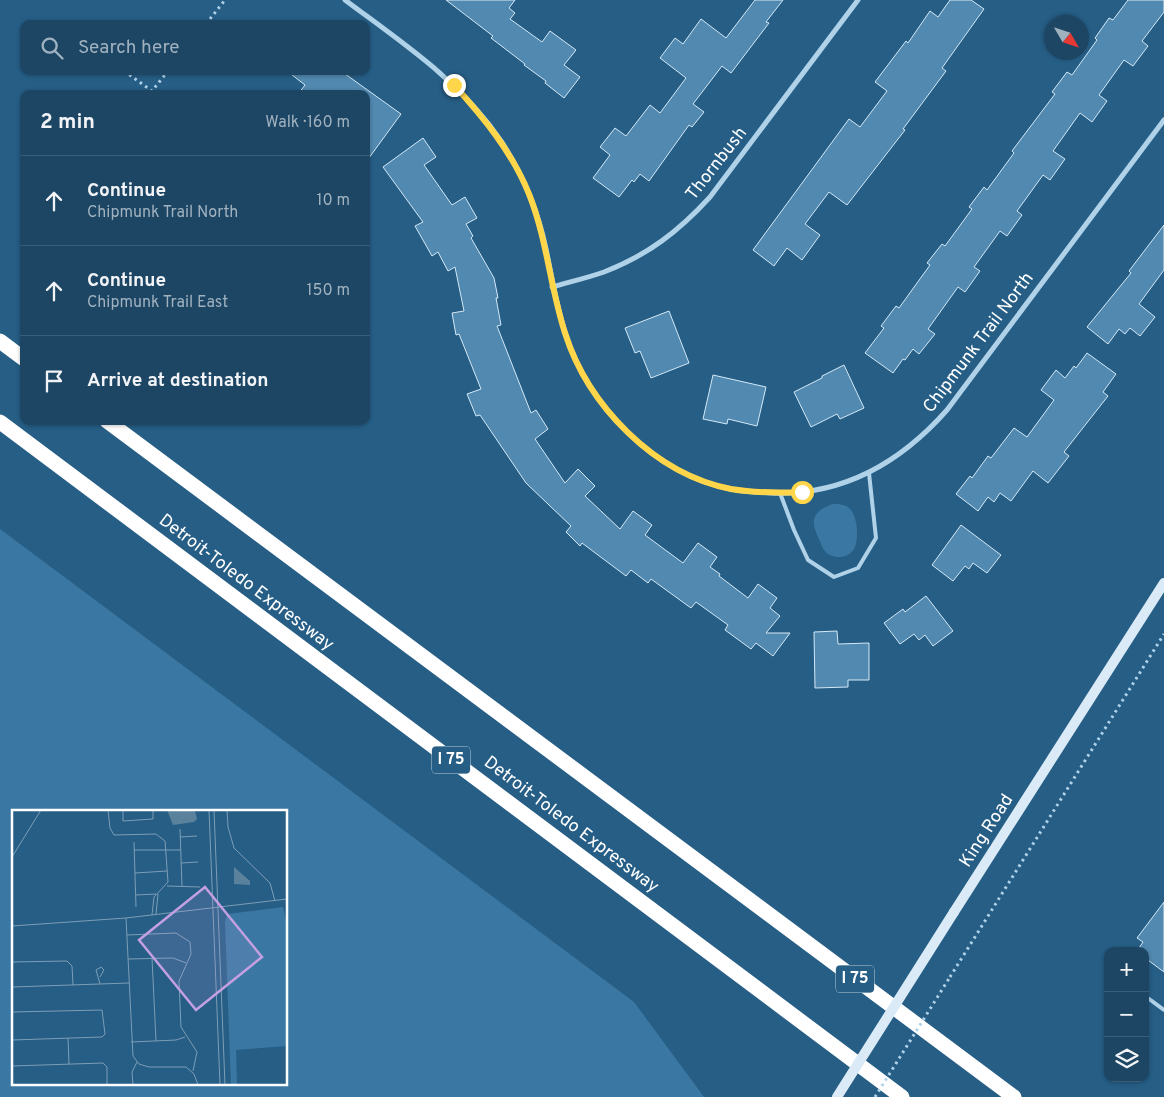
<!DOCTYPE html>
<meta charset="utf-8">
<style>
body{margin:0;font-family:Overpass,sans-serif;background:#29506d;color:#f1f3f6}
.controls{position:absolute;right:15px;bottom:15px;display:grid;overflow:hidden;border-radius:10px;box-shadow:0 1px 4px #0004}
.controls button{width:45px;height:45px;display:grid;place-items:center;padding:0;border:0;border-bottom:1px solid #3a5e78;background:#1c4664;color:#f1f3f6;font:25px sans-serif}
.compass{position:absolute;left:1044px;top:15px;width:45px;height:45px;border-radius:50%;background:#1c4664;box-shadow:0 1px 4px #0004;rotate:129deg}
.stop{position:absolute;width:15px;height:15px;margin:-11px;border:4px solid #ffd54a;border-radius:50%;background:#fff}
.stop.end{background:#ffd54a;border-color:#fff;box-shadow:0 1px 5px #0008}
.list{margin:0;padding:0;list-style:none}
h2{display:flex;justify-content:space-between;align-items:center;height:65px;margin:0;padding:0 20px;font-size:21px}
h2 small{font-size:16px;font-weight:400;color:#a0b1bf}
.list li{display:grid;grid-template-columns:32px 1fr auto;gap:15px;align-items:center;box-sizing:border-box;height:90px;padding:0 20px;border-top:1px solid #3a5e78}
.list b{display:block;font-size:19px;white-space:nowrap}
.list p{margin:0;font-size:16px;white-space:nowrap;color:#a0b1bf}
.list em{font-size:16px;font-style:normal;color:#a0b1bf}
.icon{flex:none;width:28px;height:28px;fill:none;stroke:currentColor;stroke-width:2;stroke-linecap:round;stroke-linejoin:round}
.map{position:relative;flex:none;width:1164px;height:1097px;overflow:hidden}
.search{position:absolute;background:#1c4664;box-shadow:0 1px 4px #0004;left:20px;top:20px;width:350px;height:55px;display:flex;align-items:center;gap:12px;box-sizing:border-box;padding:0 18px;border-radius:10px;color:#a0b1bf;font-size:19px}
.panel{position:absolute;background:#1c4664;box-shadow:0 1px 4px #0004;left:20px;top:90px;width:350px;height:335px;border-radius:10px}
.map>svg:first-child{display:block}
.green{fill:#3a78a3;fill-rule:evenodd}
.building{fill:#5289b0;stroke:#d4e9f6}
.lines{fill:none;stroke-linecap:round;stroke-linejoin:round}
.path{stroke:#b0d2e8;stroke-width:3;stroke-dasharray:2.5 4;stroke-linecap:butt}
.lane{stroke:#b0d2e8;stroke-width:4}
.street{stroke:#b0d2e8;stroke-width:5}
.secondary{stroke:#daebf7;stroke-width:10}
.highway{stroke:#fff;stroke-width:15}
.path-bridge{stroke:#b0d2e8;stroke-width:3;stroke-dasharray:2.5 4;stroke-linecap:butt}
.secondary-bridge{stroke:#daebf7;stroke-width:10}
.route{stroke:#ffd54a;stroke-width:6}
.labels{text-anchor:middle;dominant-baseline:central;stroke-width:5;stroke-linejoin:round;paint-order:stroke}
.shield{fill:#265e86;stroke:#becfdb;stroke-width:1}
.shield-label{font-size:16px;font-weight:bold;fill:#fff}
.street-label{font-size:18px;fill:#fff;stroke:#265e86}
.inset-road{fill:none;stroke:#7d9eb6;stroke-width:1}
.view{fill:#c4a0e2;fill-opacity:0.15;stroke:#c4a0e2;stroke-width:2.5}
.inset-edge{fill:none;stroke:#fff;stroke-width:2.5}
</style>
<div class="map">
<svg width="1164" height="1097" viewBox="0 0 1164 1097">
<rect width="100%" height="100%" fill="#265e86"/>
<g class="green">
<path d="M 832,504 C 839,504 845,504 850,509 C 858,517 859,540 854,549 C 847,560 831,559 824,550 C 822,547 821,543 819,539 C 810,521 812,512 832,504 Z"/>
<path d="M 0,529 L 634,1002 L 704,1097 L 0,1097 ZM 14,811 L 286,811 L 286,1083 L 14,1083 Z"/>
</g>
<g class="building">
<polygon points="446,0 515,0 509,8 515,13 510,19 542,42 550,31 576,50 564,65 580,77 564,98 545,83 546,81 524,65 525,64 491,38 493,36"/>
<polygon points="755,0 783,0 766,22 769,23 731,73 722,66 693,104 704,112 692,127 689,125 649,181 640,174 634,182 632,180 619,197 593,178 610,155 600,147 615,128 626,136 650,105 660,113 686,78 660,58 675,38 683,44 701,19 726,38"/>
<polygon points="950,0 971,0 984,9 942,68 946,71 903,129 905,130 847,205 829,192 805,224 820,235 802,260 787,248 774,266 753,250 849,119 860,127 887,91 875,82 906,41 908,43 930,11 938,17"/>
<polygon points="1128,0 1164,0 1164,12 1142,41 1148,46 1133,66 1124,60 1099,95 1107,101 1092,122 1080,113 1053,151 1065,159 1050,180 1043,175 1017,211 1022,215 1007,236 1000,231 974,267 980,271 965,292 958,287 928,329 935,334 919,354 913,349 905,360 903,359 893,373 865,353 884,328 881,326 896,306 899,308 930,265 927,263 942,244 945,246 972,209 969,207 984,187 987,190 1014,153 1012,151 1055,94 1052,92 1067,72 1072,75 1097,40 1095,38 1109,18 1113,20"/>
<polygon points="287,71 341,71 401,114 366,162 366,94 298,94 305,85"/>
<polygon points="423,138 436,157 424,165 452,205 465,197 477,218 466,224 473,236 471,238 494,278 498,298 496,298 501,325 497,326 531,413 536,410 548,429 535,439 565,483 578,469 595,486 585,496 620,529 633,511 652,525 645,535 683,563 698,543 717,557 710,567 720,574 719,576 748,598 758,584 777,598 770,608 780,616 766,633 790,633 773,656 756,643 751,649 725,630 728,625 696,602 691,608 651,579 648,583 631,570 626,576 582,543 580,546 566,532 571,526 526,483 480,415 476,416 467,394 481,389 459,334 456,335 452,313 464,311 455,267 448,271 438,252 432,256 415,226 423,222 383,167"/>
<polygon points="1164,225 1164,270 1139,304 1155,317 1140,336 1130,328 1125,334 1119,329 1108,344 1087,327 1131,273 1129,271"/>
<polygon points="669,311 689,363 651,378 640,351 635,353 625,328"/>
<polygon points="1087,353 1116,374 1103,392 1108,396 1064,452 1069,456 1048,483 1033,471 1011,501 1000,493 994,502 988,497 978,511 956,494 970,476 972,478 988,456 991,458 1014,428 1027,437 1054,400 1041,390 1056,370 1065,378 1074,366 1076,368"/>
<polygon points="844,365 864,408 840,419 837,414 811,427 794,392 822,378 822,376"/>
<polygon points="713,375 766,387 757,426 728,419 727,424 703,419"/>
<polygon points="961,525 1001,555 987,573 973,563 969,569 965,566 953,581 932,565"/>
<polygon points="926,596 953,631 933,646 925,635 919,640 914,634 900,644 884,623 903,609 905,612"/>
<polygon points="837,631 838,644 869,643 869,680 848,680 848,687 815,688 814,632"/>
<polygon points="1164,902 1164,972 1145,958 1145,951 1137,951 1143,942 1137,938"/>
</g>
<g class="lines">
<g class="path">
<polyline points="206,24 225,0"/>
<polyline points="124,71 152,91 168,71"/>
<polyline points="950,977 1164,634"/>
</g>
<g class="lane">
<polyline points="780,493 794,530 808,560 834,577 858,568 876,538 869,473"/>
<polyline points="1145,996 1164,1010"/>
</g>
<g class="street">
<path d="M 345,0 C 401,42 461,81 501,141 C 522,173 538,211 546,249 C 552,277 556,304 565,332 C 588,406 653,473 730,489 C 744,492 757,492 771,493 C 843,496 901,462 947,410 L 1164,120"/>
<path d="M 552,287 C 569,282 587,278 604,272 C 648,255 679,231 710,197 L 858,0"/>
</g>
<polyline class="secondary" points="954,912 1164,583"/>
<g class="highway">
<polyline points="0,341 24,359"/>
<polyline points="107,421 1014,1097"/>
<polyline points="0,422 902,1097"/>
</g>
<polyline class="path-bridge" points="875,1097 950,977"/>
<polyline class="secondary-bridge" points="837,1097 954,912"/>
</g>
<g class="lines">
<path class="route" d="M 454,85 C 484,118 512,152 529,194 C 547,239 550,287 565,333 C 588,405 654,474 731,489 C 755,493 779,493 802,492"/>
</g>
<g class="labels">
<g class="shield">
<rect x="432" y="746.5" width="38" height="27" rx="4"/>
<rect x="836" y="965.5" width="38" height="27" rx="4"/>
</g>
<g class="shield-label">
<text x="451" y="760">I 75</text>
<text x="855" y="979">I 75</text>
</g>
<g class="street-label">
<text transform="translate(717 164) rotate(-52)">Thornbush</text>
<text transform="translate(979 343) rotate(-53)">Chipmunk Trail North</text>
<text transform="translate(246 583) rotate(37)">Detroit-Toledo Expressway</text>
<text transform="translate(571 825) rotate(37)">Detroit-Toledo Expressway</text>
<text transform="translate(987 831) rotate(-57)">King Road</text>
</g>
</g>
<g transform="translate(12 810)">
<rect width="275" height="275" fill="#265e86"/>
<path d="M 271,97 L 275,114 L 275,236 L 224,240 L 225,275 L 219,275 L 213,113 L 215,104 Z" fill="#3a78a3"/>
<path d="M 155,0 L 183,1 L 185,9 L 182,12 L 161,15 ZM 222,57 L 238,71 L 238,75 L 222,74 Z" fill="#5a829d"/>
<path class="inset-road" d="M 96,0 L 98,18 L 102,25 L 144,24 L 153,31 L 156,72 L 142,87 L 140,105M 111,0 L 111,11 L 141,9 L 141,0M 197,0 L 208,275M 202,0 L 213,275M 215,0 L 216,17 L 222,38 L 258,73 L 263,91M 168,19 L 170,77M 168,27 L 185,26M 122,32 L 124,97M 122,40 L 168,40M 0,47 L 29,0M 169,53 L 186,52M 123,63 L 155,61M 155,76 L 188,77M 124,85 L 144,84M 144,104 L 146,84M 114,108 L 121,246 L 127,254 L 137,257 L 174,257 L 182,264 L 186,275M 0,116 L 114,108 L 275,89M 115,125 L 164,123 L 178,132 L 179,144 L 167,171 L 169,217 L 185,242 L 181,261M 140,148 L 144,231M 116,149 L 161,148 L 174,153M 0,152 L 55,151 L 60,156 L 61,175M 88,167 L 92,160 L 89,157 L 84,160 L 88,174M 0,177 L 117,173M 0,202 L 90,200 L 93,224 L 90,227 L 0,230M 56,228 L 57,254M 119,232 L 164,230 L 173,227M 0,256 L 91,253 L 95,257 L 95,275M 121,275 L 120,262 L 125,252"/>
<path class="view" d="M 193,77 L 250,147 L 184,200 L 127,130 Z"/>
<rect width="275" height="275" class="inset-edge"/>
</g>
</svg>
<div class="controls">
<button>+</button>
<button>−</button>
<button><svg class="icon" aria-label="layers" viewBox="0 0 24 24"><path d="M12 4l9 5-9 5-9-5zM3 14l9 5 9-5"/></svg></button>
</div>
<svg class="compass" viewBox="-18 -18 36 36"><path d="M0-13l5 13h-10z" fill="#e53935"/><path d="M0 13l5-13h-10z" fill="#a0b1bf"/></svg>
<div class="stop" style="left:802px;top:492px"></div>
<div class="stop end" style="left:454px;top:85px"></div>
<div class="search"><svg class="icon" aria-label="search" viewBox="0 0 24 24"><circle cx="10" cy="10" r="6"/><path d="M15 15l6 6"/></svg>Search here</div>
<section class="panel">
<h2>2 min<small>Walk · 160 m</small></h2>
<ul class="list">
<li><svg class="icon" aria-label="ahead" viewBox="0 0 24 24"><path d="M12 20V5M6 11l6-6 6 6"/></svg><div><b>Continue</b><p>Chipmunk Trail North</p></div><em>10 m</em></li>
<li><svg class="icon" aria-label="ahead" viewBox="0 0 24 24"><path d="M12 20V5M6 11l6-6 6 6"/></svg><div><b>Continue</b><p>Chipmunk Trail East</p></div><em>150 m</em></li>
<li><svg class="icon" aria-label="arrive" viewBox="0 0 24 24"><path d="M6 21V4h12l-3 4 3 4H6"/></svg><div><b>Arrive at destination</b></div></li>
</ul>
</section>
</div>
